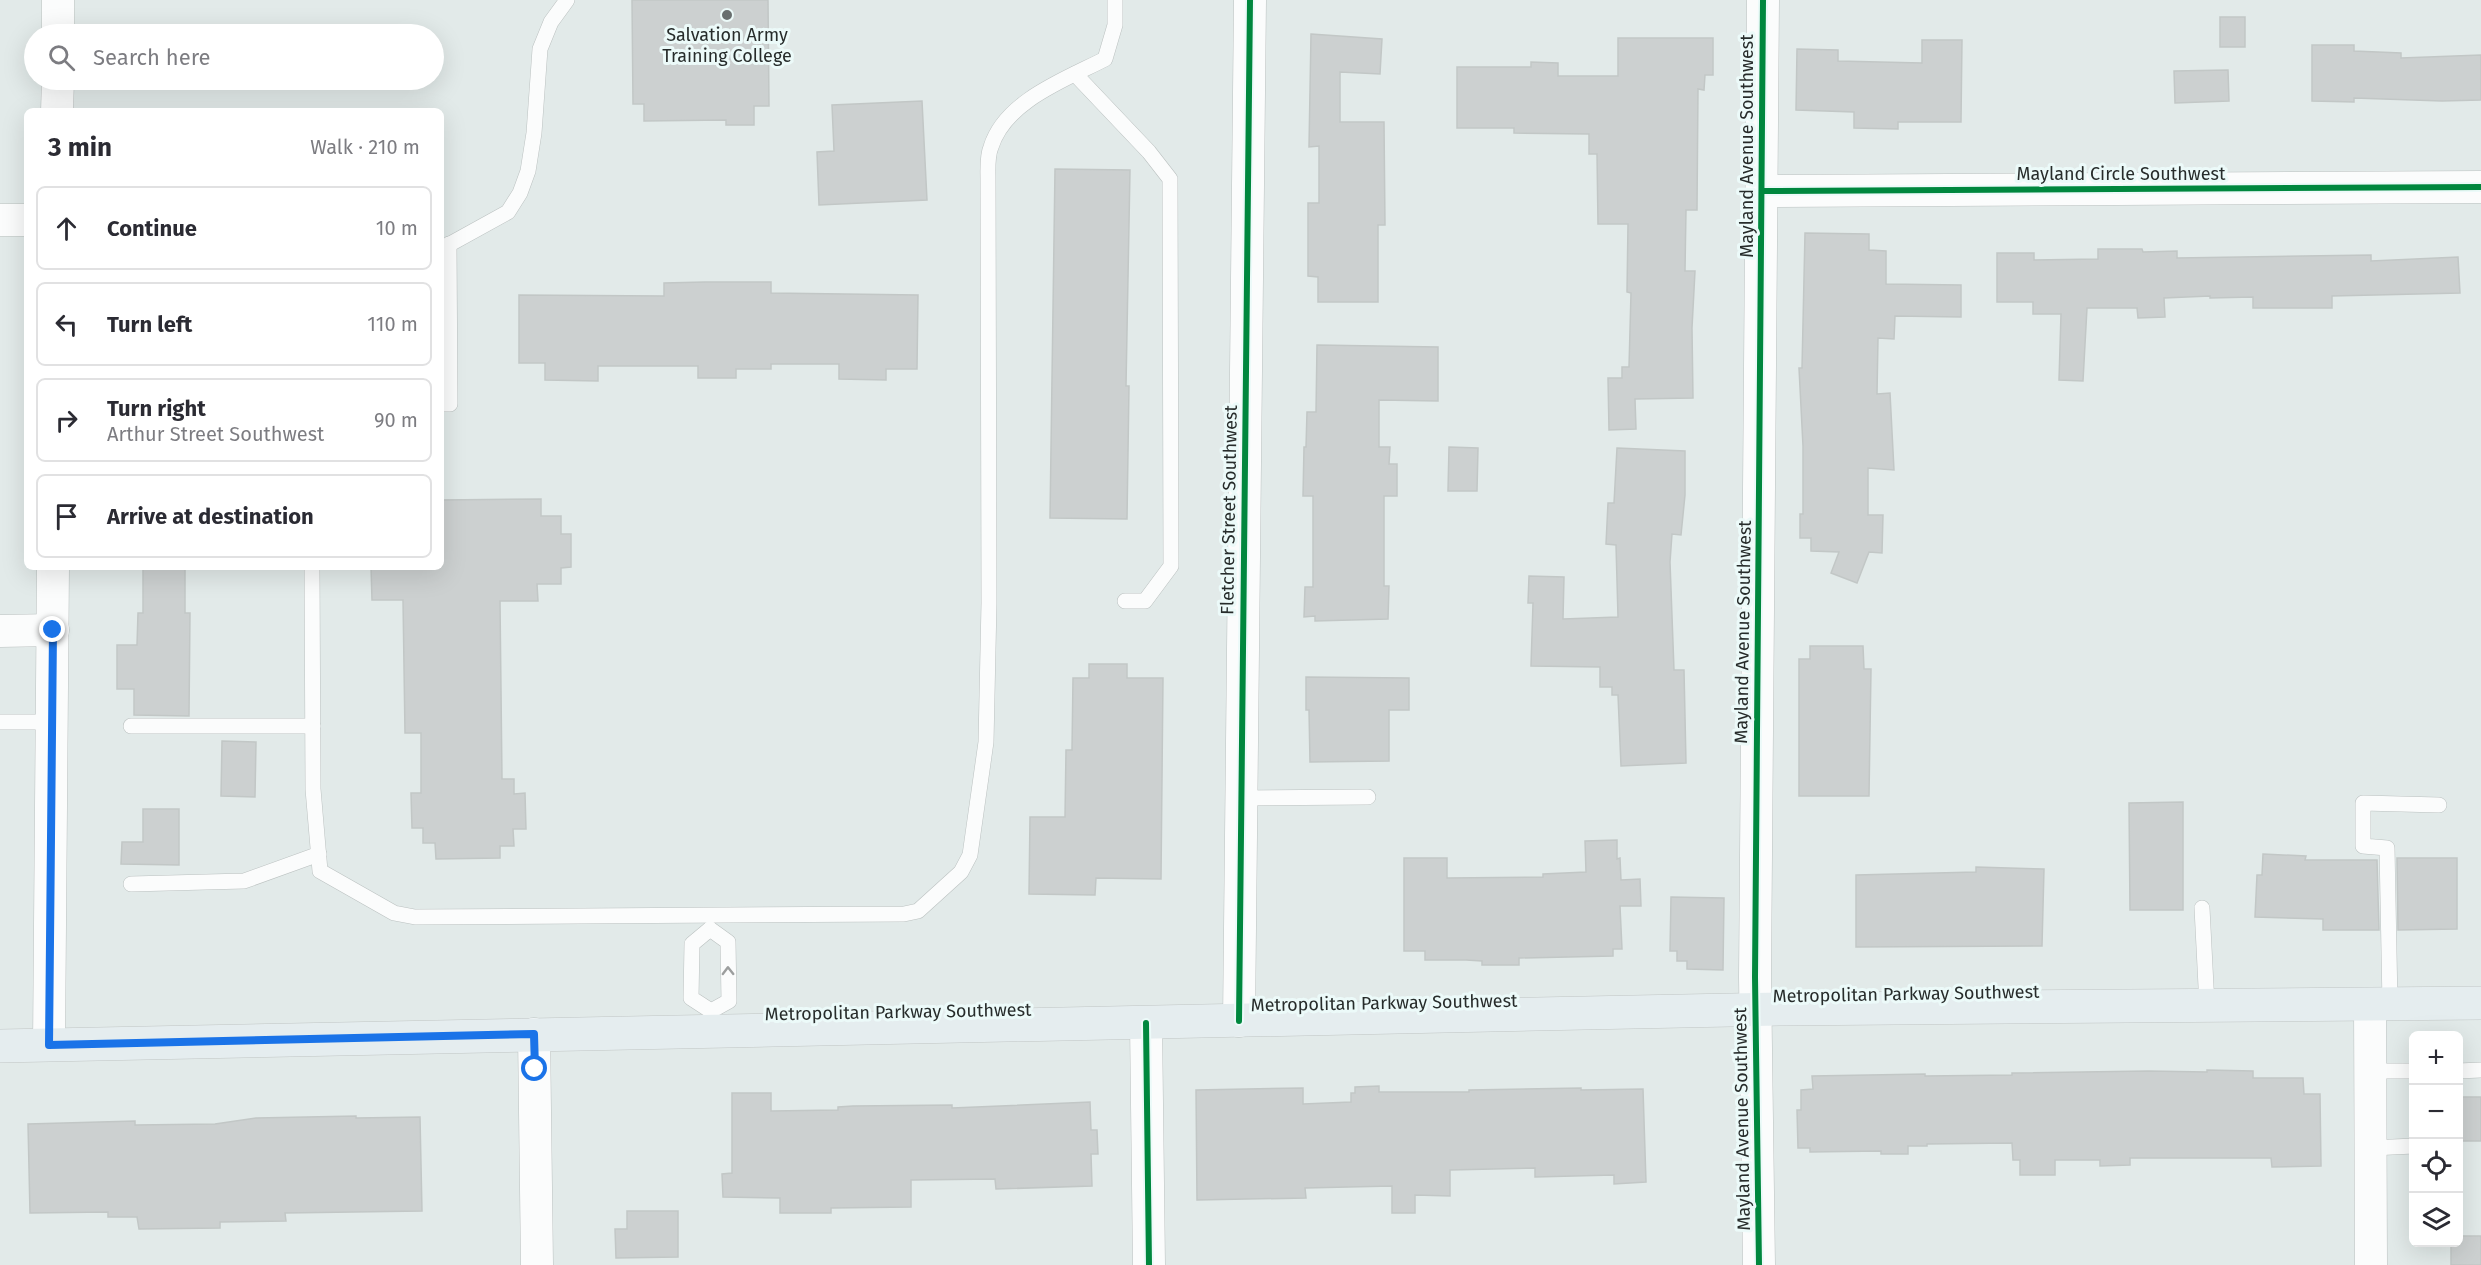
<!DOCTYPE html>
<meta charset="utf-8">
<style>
body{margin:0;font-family:"Fira Sans",sans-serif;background:#f2f2f3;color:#2b2b33}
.controls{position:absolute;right:18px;bottom:18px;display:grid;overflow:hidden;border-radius:9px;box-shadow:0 6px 24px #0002}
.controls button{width:54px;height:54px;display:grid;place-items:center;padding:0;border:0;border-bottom:2px solid #e1e1e2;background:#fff;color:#2b2b33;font:30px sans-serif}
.stop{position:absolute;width:18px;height:18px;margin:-14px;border:4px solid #1a73e8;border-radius:50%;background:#fff}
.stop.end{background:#1a73e8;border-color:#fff;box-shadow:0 2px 6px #0008}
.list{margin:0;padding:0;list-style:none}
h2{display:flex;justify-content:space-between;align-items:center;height:78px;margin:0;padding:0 24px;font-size:26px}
h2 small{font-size:20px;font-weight:400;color:#7c7c81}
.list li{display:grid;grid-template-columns:39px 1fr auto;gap:18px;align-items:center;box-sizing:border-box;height:84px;margin:0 12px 12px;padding:0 12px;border:2px solid #e1e1e2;border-radius:9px}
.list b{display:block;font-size:22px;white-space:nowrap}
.list p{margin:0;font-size:20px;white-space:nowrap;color:#7c7c81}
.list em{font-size:20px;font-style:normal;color:#7c7c81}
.icon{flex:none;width:33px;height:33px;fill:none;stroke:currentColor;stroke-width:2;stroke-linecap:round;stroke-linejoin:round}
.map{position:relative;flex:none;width:2481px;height:1265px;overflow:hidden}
.search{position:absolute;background:#fff;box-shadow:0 6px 24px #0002;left:24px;top:24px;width:420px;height:66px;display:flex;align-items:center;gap:15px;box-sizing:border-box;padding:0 21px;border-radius:33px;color:#7c7c81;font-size:22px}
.panel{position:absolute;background:#fff;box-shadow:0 6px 24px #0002;left:24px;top:108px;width:420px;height:462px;border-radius:9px}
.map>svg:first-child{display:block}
.building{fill:#ccd0d0;stroke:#c2c7c6;stroke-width:1.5}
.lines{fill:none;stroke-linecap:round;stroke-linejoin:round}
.service-casing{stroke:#bbc1c0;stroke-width:16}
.minor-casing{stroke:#bbc1c0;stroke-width:33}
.primary-casing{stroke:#c1c6c5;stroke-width:34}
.service{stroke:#fbfcfc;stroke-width:15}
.minor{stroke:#fbfcfc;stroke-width:32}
.primary{stroke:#e5edef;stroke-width:33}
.cycleway-casing{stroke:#ecfaf9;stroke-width:10}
.cycleway{stroke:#00873e;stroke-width:6}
.oneway{stroke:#9c9e9e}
.route{stroke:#1a73e8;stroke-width:8}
.poi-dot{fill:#686e6e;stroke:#ecfaf9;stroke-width:2}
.labels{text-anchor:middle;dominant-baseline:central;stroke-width:6;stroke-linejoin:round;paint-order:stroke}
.poi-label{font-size:18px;fill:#272c2b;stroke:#ecfaf9}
.street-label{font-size:18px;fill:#272c2b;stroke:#ecfaf9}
</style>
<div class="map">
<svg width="2481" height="1265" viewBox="0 0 2481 1265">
<rect width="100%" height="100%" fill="#e2eae9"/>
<g class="building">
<polygon points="632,0 768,0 769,106 754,106 754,125 726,125 726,120 644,121 644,104 633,104"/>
<rect x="2220" y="17" width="25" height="30"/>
<polygon points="1311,34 1382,39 1380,74 1340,72 1340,122 1384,122 1385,225 1378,225 1378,302 1318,302 1318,277 1308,276 1308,203 1319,203 1319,146 1309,147"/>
<polygon points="1618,38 1713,38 1713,75 1705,75 1704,90 1698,89 1697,210 1686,210 1685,271 1695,271 1692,328 1693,398 1635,399 1636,429 1609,430 1608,378 1622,378 1622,367 1629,367 1631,293 1627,292 1628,224 1598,224 1597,154 1589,154 1589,134 1514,133 1514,128 1457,128 1457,67 1531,67 1531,62 1558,63 1558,76 1618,76"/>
<polygon points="1922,40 1962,40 1961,122 1898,122 1898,129 1854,128 1854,112 1796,110 1797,49 1838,50 1838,61 1922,63"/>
<polygon points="2312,45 2354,45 2354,51 2401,53 2401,58 2481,55 2481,100 2442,101 2354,98 2354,102 2312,101"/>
<polygon points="2228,70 2229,101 2175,103 2174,71"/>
<polygon points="922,101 927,200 819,205 817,152 834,151 832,105"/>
<polygon points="1055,169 1130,170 1126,386 1129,386 1127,519 1050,518"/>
<polygon points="1805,233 1869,234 1869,250 1886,251 1886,284 1961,285 1961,317 1895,316 1894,339 1878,338 1877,394 1890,393 1894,470 1868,468 1868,515 1883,515 1882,553 1869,552 1857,583 1831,573 1839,552 1811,551 1811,538 1800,538 1800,514 1803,514 1803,446 1799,368 1802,368"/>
<polygon points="2098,249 2142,249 2143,252 2177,251 2177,258 2371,255 2371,261 2458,257 2460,293 2332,296 2332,308 2253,308 2253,297 2210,298 2210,296 2164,298 2165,317 2138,318 2137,308 2087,308 2083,381 2059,380 2061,314 2033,314 2033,302 1997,302 1997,253 2034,253 2034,260 2098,259"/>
<polygon points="705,282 771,282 771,293 918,295 917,369 886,369 886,380 839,379 839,364 771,364 771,369 736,369 736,378 698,378 698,366 598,366 598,381 545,380 545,363 519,363 519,295 664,296 664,283"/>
<polygon points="1317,345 1438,347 1438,401 1379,400 1379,447 1390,447 1389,464 1397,464 1397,496 1384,496 1384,586 1389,586 1388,619 1315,621 1315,616 1304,617 1305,587 1313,587 1313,496 1303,496 1304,447 1306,447 1307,412 1316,412"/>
<polygon points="1449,447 1478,448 1477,491 1448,491"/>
<polygon points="1617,448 1685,451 1685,495 1681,535 1672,534 1670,562 1674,670 1684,670 1686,763 1621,766 1618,695 1612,695 1612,687 1600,687 1600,667 1531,666 1533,603 1528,603 1529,576 1564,577 1563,619 1618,617 1616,545 1606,544 1608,503 1614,503"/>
<polygon points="541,499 541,516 561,516 561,534 571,534 571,567 561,568 561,584 537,584 538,601 500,601 502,779 514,779 514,794 525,793 526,829 513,829 514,846 500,846 500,858 436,859 435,843 423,843 423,828 412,828 411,793 421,793 421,733 405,733 403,600 372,600 371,567 441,567 441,500"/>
<polygon points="143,567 185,567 185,613 190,613 189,716 134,715 134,689 117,689 117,645 137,645 138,613 143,613"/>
<polygon points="1810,646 1863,646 1864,669 1871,669 1869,796 1799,796 1799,659 1810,659"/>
<polygon points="1089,664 1127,664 1127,678 1163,678 1161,879 1096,878 1095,895 1029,894 1030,817 1065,817 1066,750 1072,750 1073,678 1089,678"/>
<polygon points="1306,677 1409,678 1409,710 1389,710 1389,761 1310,762 1309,710 1306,710"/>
<polygon points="222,741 256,742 255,797 221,796"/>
<polygon points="2183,802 2183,910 2130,910 2129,803"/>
<polygon points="143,809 179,809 179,865 121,864 122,842 143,842"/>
<polygon points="1617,840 1617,859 1620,858 1621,880 1640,879 1641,906 1620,906 1622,949 1613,949 1613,956 1519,958 1519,965 1482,965 1482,961 1466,960 1425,960 1425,951 1404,951 1404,858 1447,858 1447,878 1543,877 1543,874 1586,872 1585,841"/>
<polygon points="2263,854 2306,856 2305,860 2377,860 2379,930 2323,930 2323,919 2255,917 2257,875 2262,875"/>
<polygon points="2397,858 2457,858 2457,929 2398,930"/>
<polygon points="1976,867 2044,869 2042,946 1856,947 1856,875 1976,872"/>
<polygon points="1671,897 1724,898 1723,970 1687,969 1687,961 1677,961 1677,951 1670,951"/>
<polygon points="2207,1070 2253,1071 2253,1078 2303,1078 2304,1094 2320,1094 2321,1166 2272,1167 2271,1158 2130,1158 2130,1165 2100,1166 2100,1160 2055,1160 2055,1175 2020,1175 2020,1160 2013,1160 2012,1143 1927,1144 1927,1146 1908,1146 1908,1154 1881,1154 1881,1151 1810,1152 1810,1148 1798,1148 1797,1110 1801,1110 1801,1090 1813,1089 1812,1076 1925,1074 1925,1076 2012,1075 2012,1073 2148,1071 2207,1072"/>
<polygon points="1379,1086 1379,1092 1469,1092 1469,1090 1581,1088 1581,1090 1643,1089 1646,1182 1614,1184 1614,1175 1535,1177 1535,1168 1450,1170 1450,1196 1415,1195 1415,1213 1392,1213 1392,1186 1305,1188 1306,1198 1197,1200 1196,1090 1303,1088 1303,1104 1351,1102 1351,1093 1355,1093 1355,1087"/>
<polygon points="732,1093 771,1093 771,1111 838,1110 838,1107 853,1106 952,1105 952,1108 1090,1102 1091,1130 1097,1130 1098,1154 1091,1154 1092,1186 996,1189 995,1179 911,1180 911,1207 831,1208 831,1213 780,1213 780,1198 723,1197 722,1174 732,1173"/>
<rect x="2458" y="1097" width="23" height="44"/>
<polygon points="356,1116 356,1118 420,1117 422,1211 285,1213 286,1221 220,1222 220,1228 139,1229 137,1217 108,1217 108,1212 30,1213 28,1124 135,1121 135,1125 215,1124 256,1118"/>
<polygon points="627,1211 678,1211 678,1257 616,1258 615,1229 627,1229"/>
<polygon points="2458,1236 2481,1236 2481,1265 2451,1265 2451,1242 2458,1242"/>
</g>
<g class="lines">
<defs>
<g id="service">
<polyline points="1075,74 1149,152 1170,179 1171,566 1145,601 1125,601"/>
<polyline points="441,249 508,212 520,193 528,171 534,133 540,49 551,22 567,0"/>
<polyline points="441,404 450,404 449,244"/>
<path d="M 312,567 L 313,789 L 320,871 L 394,913 L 415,917 L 904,914 L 918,911 L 961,872 L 970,855 L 986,742 L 989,603 L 988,179 C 988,169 987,156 991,147 C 1005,101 1066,79 1105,59 L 1115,25 L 1115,0"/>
<polyline points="0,722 52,722"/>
<polyline points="131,726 313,726"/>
<polyline points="1241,798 1368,797"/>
<polyline points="131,884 244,881 319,854"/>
<polyline points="2202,908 2207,1006"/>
<polyline points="710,929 728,942 729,1001 711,1011"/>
<polyline points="710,929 692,944 691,998 711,1011"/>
<polyline points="2390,1004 2387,848 2363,846 2363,803 2439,805"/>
<polyline points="2370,1071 2414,1071"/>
<polyline points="2458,1071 2481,1070"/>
<polyline points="2371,1148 2414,1146"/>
</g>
<g id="minor">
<polyline points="58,34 58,0"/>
<polyline points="57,111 58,80"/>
<polyline points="1762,191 2481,187"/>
<polyline points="0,220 27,220"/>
<polyline points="0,631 53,630"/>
<polyline points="2370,1004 2371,1265"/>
<polyline points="1239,1021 1250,0"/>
<polyline points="1146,1023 1149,1265"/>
<polyline points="534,1034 537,1265"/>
<polyline points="49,1045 53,567"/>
<polyline points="1759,1265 1755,977 1763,0"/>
</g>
<polyline id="primary" points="0,1046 1782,1009 2481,1003"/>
</defs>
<use href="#service" class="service-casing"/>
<use href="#minor" class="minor-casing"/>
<use href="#primary" class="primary-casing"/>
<use href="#service" class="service"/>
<use href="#minor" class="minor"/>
<use href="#primary" class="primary"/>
<defs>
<g id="cycleway">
<polyline points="1762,191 2481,187"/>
<polyline points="1239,1021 1250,0"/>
<polyline points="1146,1023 1149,1265"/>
<polyline points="1759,1265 1755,977 1763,0"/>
</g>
</defs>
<use href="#cycleway" class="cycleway-casing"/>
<use href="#cycleway" class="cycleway"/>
</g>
<defs><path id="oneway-chevron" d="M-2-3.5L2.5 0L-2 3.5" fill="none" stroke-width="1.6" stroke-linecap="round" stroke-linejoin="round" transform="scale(1.5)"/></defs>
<use class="oneway" href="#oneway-chevron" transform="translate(728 971) rotate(-91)"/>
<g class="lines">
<polyline class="route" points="53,630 49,1045 534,1034 535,1069"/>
</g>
<circle class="poi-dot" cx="727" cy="15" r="6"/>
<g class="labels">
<g class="poi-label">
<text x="727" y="35">Salvation Army<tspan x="727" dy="21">Training College</tspan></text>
</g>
<g class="street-label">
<text transform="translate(1747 146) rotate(-90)">Mayland Avenue Southwest</text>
<text x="2121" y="174">Mayland Circle Southwest</text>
<text transform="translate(1229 510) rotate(-89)">Fletcher Street Southwest</text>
<text transform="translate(1743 632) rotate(-89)">Mayland Avenue Southwest</text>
<text transform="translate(1906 994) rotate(-1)">Metropolitan Parkway Southwest</text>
<text transform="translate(1384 1003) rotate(-1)">Metropolitan Parkway Southwest</text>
<text transform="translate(898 1012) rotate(-1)">Metropolitan Parkway Southwest</text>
<text transform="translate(1742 1119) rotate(-91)">Mayland Avenue Southwest</text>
</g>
</g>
</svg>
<div class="controls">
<button>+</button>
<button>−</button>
<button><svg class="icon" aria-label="locate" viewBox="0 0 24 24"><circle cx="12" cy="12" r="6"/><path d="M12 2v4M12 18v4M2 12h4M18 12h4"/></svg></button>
<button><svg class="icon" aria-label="layers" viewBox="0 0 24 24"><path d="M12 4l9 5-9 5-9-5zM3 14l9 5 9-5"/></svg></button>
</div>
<div class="stop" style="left:535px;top:1069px"></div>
<div class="stop end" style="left:53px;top:630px"></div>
<div class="search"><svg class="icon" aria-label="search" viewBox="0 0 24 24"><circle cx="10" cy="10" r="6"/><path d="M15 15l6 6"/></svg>Search here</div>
<section class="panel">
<h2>3 min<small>Walk · 210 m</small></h2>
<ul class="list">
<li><svg class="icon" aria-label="ahead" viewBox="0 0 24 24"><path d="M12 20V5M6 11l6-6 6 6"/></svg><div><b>Continue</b></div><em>10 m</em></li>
<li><svg class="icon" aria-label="left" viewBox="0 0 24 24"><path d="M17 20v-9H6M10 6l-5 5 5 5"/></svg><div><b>Turn left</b></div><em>110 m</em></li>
<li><svg class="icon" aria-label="right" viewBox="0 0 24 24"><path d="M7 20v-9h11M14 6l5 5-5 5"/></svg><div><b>Turn right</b><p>Arthur Street Southwest</p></div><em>90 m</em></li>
<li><svg class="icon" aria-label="arrive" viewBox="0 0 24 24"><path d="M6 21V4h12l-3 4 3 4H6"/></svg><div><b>Arrive at destination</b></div></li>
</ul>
</section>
</div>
